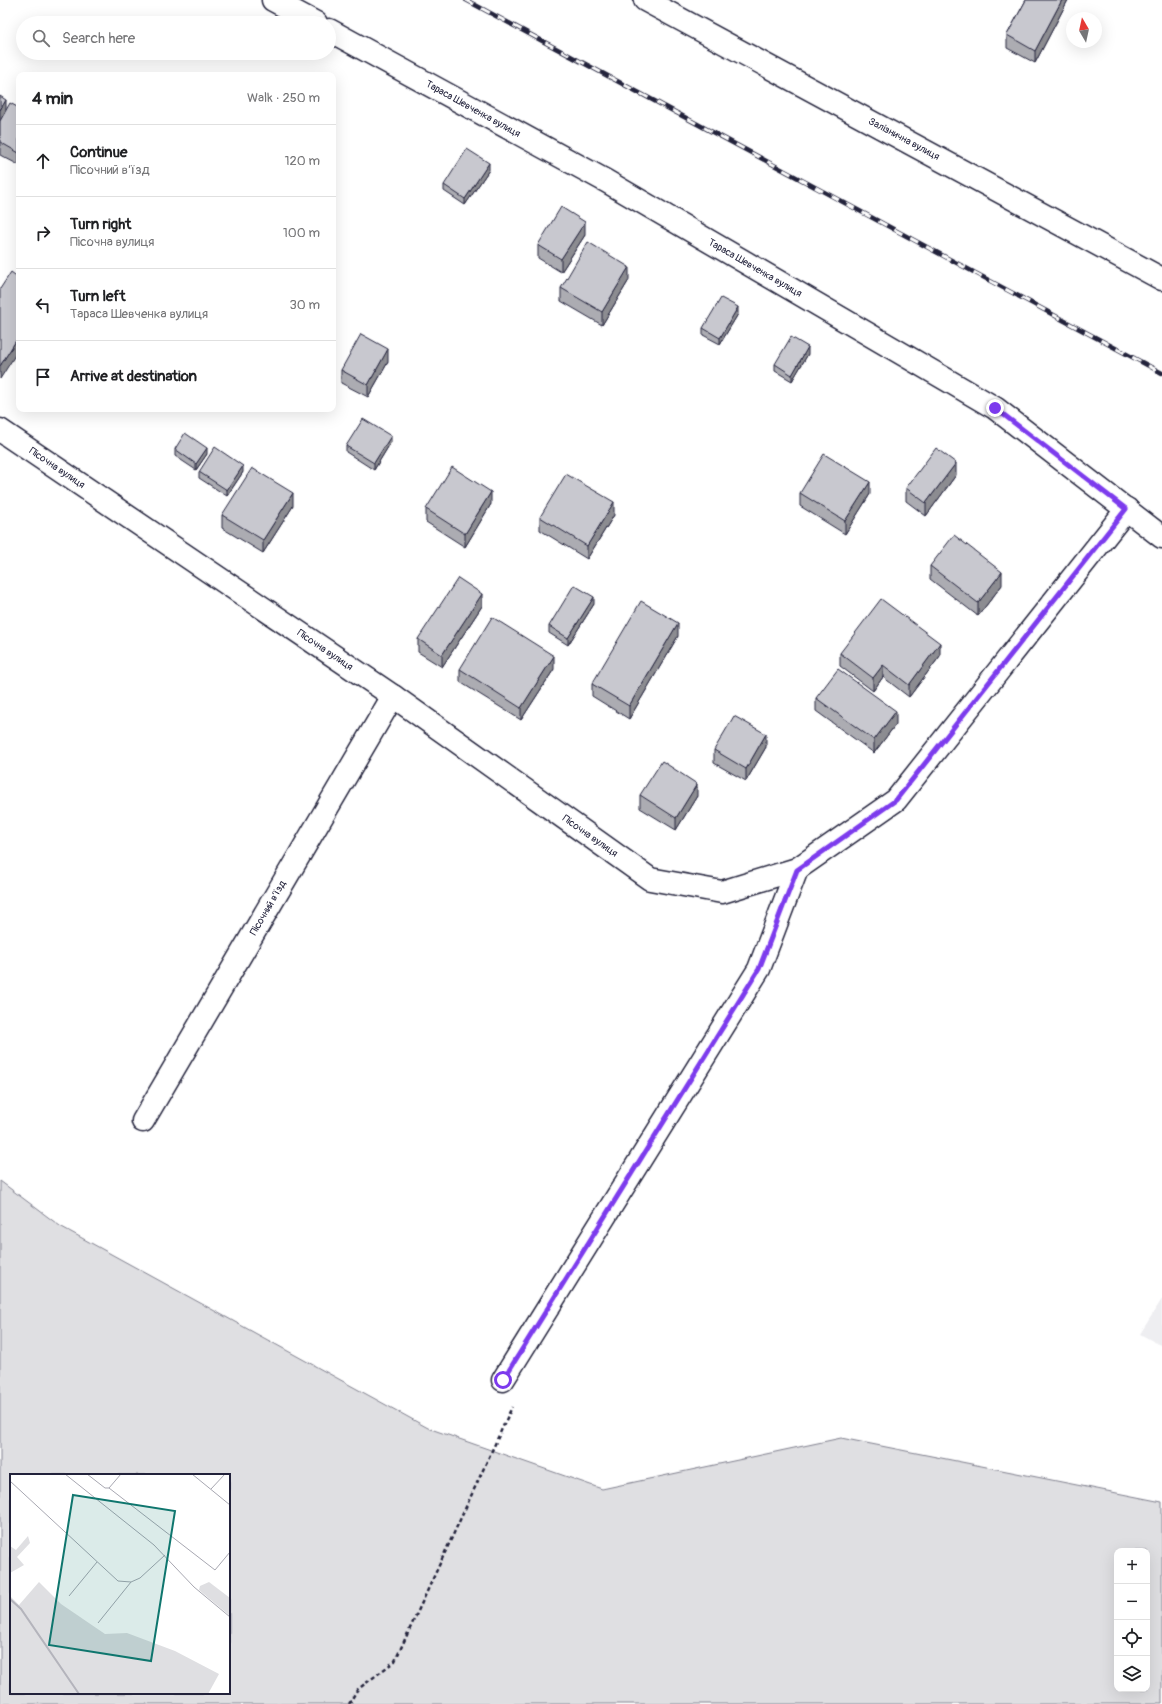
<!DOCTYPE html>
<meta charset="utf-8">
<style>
body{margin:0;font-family:Pangolin,sans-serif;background:#f2f2f2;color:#202124}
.controls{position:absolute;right:12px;bottom:12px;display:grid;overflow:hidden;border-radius:8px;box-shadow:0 4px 16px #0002}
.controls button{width:36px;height:36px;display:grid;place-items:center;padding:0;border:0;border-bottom:1px solid #e0e0e0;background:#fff;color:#202124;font:20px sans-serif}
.compass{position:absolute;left:1066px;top:12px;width:36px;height:36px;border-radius:50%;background:#fff;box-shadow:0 4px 16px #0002;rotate:351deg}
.stop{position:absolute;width:12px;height:12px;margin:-9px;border:3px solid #7c3aed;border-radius:50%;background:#fff}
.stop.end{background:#7c3aed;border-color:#fff;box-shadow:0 1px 4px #0008}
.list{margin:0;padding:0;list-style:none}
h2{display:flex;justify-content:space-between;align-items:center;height:52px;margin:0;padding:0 16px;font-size:17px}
h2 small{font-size:13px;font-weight:400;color:#757577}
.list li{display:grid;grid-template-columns:26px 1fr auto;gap:12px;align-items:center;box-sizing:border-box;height:72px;padding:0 16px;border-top:1px solid #e0e0e0}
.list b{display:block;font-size:15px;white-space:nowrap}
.list p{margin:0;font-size:13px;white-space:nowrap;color:#757577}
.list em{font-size:13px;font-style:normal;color:#757577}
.icon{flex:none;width:22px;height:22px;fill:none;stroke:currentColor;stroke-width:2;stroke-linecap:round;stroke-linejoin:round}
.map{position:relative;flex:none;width:1162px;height:1704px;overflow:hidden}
.search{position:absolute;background:#fff;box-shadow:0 4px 16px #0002;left:16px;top:16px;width:320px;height:44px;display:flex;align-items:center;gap:10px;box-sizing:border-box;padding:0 14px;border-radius:22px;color:#757577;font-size:15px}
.panel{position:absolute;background:#fff;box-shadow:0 4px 16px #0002;left:16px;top:72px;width:320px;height:340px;border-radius:8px}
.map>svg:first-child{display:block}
.built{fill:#eeeef1}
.green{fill:#dfdfe2;stroke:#80808e;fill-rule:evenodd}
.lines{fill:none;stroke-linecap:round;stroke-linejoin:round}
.street-casing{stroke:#22223b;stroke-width:25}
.secondary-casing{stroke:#22223b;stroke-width:25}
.path{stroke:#22223b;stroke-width:2.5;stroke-dasharray:4 3;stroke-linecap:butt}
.street{stroke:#fff;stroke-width:22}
.secondary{stroke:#fff;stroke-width:22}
.rail-casing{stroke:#22223b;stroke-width:4.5}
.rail{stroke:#fff;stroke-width:3;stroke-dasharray:9;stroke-linecap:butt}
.wall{fill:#acacb2;stroke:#22223b}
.shaded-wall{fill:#8c8c91;stroke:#22223b}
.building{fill:#c8c8cf;stroke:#22223b}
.route{stroke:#7c3aed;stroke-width:5}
.labels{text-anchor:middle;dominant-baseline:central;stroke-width:3;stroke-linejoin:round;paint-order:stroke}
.street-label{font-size:10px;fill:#22223b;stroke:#fff}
.inset-river{fill:none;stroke:#b4b4bc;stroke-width:2}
.inset-road{fill:none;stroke:#a7a7b1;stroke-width:1}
.view{fill:#0f766e;fill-opacity:0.15;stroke:#0f766e;stroke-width:2}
.inset-edge{fill:none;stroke:#22223b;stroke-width:2}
</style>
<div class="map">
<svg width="1162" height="1704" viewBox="0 0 1162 1704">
<rect width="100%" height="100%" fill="#fff"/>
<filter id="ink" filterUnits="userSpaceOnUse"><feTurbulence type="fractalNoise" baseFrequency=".025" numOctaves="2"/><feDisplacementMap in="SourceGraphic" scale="8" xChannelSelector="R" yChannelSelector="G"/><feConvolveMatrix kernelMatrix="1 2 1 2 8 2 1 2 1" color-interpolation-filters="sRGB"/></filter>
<g filter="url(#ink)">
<polygon class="built" points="1162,1299 1162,1346 1140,1334"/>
<path class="green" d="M 0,1181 L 60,1226 L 428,1428 L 602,1489 L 841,1438 L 1162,1502 L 1162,1704 L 0,1704 ZM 11,1475 L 229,1475 L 229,1693 L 11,1693 ZM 1117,1551 L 1147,1551 L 1147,1689 L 1117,1689 Z"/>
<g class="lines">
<defs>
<g id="street">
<polyline points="645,0 1162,279"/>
<polyline points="0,430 393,696 650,879 722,892 797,869 896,800 1127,509"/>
<polyline points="143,1121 393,696"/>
<polyline points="503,1380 759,969 797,869"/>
</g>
<g id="secondary">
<polyline points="273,0 316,23"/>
<polyline points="329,30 606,181 995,408 1162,537"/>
</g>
</defs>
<use href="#street" class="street-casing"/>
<use href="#secondary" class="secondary-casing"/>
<polyline class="path" points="349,1704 357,1690 395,1661 512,1407"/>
<use href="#street" class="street"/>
<use href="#secondary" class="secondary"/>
<defs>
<polyline id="rail" points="466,0 1162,373"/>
</defs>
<use href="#rail" class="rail-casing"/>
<use href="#rail" class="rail"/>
</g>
<g class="wall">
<polygon points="1026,0 1068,0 1035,63 1007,48 1007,35"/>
<polygon points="0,96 6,110 19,108 19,165 0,155"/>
<polygon points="489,170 465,205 444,191 444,185"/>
<polygon points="585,235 561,272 538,258 538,245"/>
<polygon points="629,280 602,325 561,301 561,288"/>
<polygon points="738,314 720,344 703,335 703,328"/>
<polygon points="808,354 792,381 775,371 775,364"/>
<polygon points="388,362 368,397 341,383 341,370"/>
<polygon points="391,442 374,470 346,452 346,446"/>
<polygon points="175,449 207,454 196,470 175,456"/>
<polygon points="199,472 243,472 227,496 199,478"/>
<polygon points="956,475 926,516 906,501 906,488"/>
<polygon points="800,493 870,494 845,534 800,506"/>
<polygon points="491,504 465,547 426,522 426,509"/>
<polygon points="293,506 263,553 222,528 222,515"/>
<polygon points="614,515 587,559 540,530 540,517"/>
<polygon points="930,566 1002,585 978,616 930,579"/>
<polygon points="594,604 568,645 549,633 549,626"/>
<polygon points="482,606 442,667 418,652 418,639"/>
<polygon points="678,636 629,719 592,696 592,684"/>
<polygon points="840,653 940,656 909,697 883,677 873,691 840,666"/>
<polygon points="460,669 554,669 521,720 460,682"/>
<polygon points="816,698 896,724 874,753 816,711"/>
<polygon points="766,747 746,781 714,763 714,750"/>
<polygon points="640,795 697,796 676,830 640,808"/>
</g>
<g class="shaded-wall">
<polygon points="1062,0 1068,0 1035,63 1035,51"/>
<polygon points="6,100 6,112 0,123 0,110"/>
<polygon points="489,163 489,170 465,205 465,199"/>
<polygon points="585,222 585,235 561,272 561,259"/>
<polygon points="629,267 629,280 602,325 602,312"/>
<polygon points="738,307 738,314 720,344 720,338"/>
<polygon points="19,336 19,349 0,379 0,366"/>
<polygon points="808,347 808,354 792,381 792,375"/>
<polygon points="388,349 388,362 368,397 368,385"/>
<polygon points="391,436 391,442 374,470 374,463"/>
<polygon points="207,448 207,454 196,470 196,464"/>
<polygon points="956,463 956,475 926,516 926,503"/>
<polygon points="243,466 243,472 227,496 227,490"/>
<polygon points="870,482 870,494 845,534 845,521"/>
<polygon points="491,492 491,504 465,547 465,534"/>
<polygon points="293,493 293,506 263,553 263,540"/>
<polygon points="614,502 614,515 587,559 587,546"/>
<polygon points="1002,572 1002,585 978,616 978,603"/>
<polygon points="482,594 482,606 442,667 442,655"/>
<polygon points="594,597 594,604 568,645 568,638"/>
<polygon points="678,623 678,636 629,719 629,706"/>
<polygon points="940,643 940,656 909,697 909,685"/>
<polygon points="554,656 554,669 521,720 521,708"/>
<polygon points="883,665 883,677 873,691 873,678"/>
<polygon points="896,711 896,724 874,753 874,740"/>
<polygon points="766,734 766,747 746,781 746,769"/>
<polygon points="697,784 697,796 676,830 676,818"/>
</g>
<g class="building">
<polygon points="1026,0 1062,0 1035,51 1007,35"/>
<polygon points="0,96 6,100 0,110"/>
<polygon points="10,103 19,108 19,153 0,142 0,121"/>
<polygon points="467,149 489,163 465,199 444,185"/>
<polygon points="561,207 585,222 561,259 538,245"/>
<polygon points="588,242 629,267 602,312 561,288"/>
<polygon points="11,272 19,278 19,336 0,366 0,289"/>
<polygon points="721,298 738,307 720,338 703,328"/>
<polygon points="361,334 388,349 368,385 341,370"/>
<polygon points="791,337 808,347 792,375 775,364"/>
<polygon points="363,419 391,436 374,463 346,446"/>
<polygon points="185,433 207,448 196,464 175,449"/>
<polygon points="215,447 243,466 227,490 199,472"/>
<polygon points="936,448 956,463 926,503 906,488"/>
<polygon points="824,454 870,482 845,521 800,493"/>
<polygon points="452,467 491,492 465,534 426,509"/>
<polygon points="252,468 293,493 263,540 222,515"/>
<polygon points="566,474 614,502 587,546 540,517"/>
<polygon points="954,535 1002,572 978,603 930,566"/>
<polygon points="458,578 482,594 442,655 418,639"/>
<polygon points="574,585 594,597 568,638 549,626"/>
<polygon points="881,599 940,643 909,685 883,665 873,678 840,653"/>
<polygon points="641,601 678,623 629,706 592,684"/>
<polygon points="492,617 554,656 521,708 460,669"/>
<polygon points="838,669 896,711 874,740 816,698"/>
<polygon points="734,716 766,734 746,769 714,750"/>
<polygon points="662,761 697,784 676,818 640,795"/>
</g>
</g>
<g class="lines" filter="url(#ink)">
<polyline class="route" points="503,1380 759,969 797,870 896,800 1126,509 995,408"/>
</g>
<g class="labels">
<g class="street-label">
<text transform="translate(473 109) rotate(29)">Тараса Шевченка вулиця</text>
<text transform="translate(904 139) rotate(28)">Залізнична вулиця</text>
<text transform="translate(755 268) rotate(30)">Тараса Шевченка вулиця</text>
<text transform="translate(57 468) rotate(34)">Пісочна вулиця</text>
<text transform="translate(325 650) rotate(34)">Пісочна вулиця</text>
<text transform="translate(590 836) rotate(35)">Пісочна вулиця</text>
<text transform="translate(268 908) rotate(-60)">Пісочний в’їзд</text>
</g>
</g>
<g transform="translate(10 1474)">
<rect width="220" height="220" fill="#fff"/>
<path d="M 18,62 L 20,69 L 7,83 L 14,91 L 0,99 L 0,72 L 6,76 ZM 29,108 L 51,130 L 95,160 L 117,159 L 165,177 L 209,200 L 198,220 L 0,220 L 0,122 L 9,131 ZM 199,108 L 220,124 L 220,142 L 189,116 L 190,112 Z" fill="#dfdfe2"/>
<path class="inset-river" d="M 0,125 L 11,135 L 69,220"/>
<path class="inset-road" d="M 55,0 L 144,71 L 184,113 L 220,143M 77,0 L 95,14 L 99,14 L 205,96 L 220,78M 182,0 L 220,31M 0,7 L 108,107 L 121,108 L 130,104 L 155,81M 99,14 L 111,0M 201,15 L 215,0M 59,122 L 87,88M 88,149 L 121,108"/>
<path class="view" d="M 63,21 L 165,37 L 141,187 L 39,171 Z"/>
<rect width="220" height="220" class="inset-edge"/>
</g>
</svg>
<div class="controls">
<button>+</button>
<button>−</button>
<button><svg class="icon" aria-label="locate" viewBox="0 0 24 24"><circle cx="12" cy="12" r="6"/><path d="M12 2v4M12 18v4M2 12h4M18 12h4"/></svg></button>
<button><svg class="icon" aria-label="layers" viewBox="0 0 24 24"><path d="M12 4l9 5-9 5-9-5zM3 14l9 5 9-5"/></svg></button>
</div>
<svg class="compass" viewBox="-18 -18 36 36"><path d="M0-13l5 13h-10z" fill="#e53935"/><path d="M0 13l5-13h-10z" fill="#757577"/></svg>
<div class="stop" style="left:503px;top:1380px"></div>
<div class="stop end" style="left:995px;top:408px"></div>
<div class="search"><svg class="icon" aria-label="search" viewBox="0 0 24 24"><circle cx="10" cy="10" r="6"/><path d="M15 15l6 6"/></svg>Search here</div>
<section class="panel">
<h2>4 min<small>Walk · 250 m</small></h2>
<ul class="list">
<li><svg class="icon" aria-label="ahead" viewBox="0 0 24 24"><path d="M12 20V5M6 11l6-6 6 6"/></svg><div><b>Continue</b><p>Пісочний в’їзд</p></div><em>120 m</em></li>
<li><svg class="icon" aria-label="right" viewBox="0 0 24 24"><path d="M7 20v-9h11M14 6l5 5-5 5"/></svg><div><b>Turn right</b><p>Пісочна вулиця</p></div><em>100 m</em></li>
<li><svg class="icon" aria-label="left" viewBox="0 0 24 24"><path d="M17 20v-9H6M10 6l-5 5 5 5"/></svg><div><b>Turn left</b><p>Тараса Шевченка вулиця</p></div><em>30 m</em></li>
<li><svg class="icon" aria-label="arrive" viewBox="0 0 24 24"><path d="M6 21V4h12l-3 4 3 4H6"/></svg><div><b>Arrive at destination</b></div></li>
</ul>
</section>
</div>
